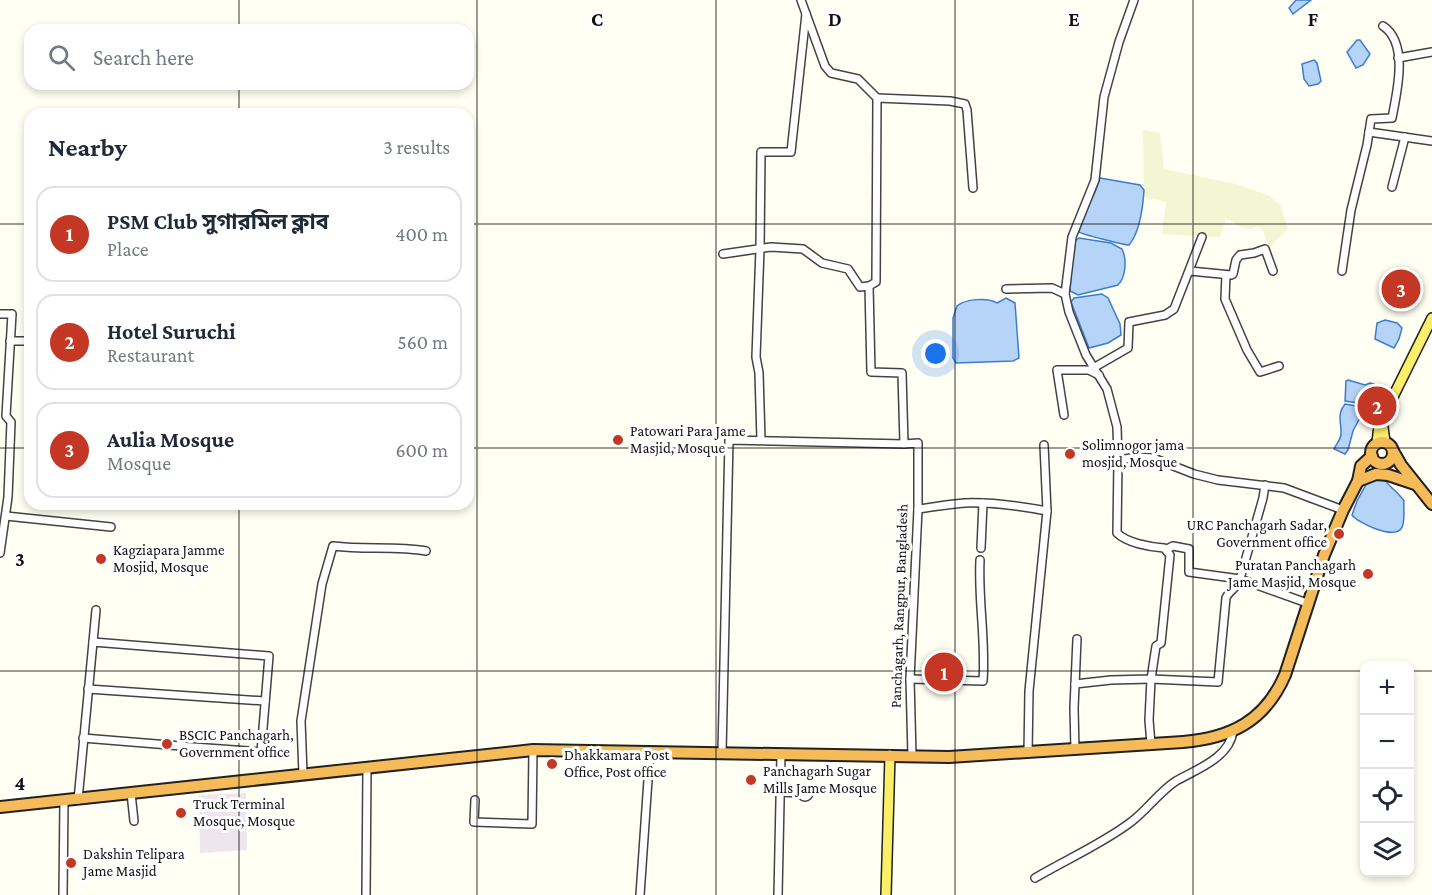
<!DOCTYPE html>
<meta charset="utf-8">
<style>
body{margin:0;font-family:"Crimson Pro","Noto Sans Bengali",serif;background:#f2f2f3;color:#1f2937}
.controls{position:absolute;right:18px;bottom:18px;display:grid;overflow:hidden;border-radius:12px;box-shadow:0 3px 9px #0003}
.controls button{width:54px;height:54px;display:grid;place-items:center;padding:0;border:0;border-bottom:2px solid #e0e1e3;background:#fff;color:#1f2937;font:30px sans-serif}
.you{position:absolute;left:936px;top:354px;width:21px;height:21px;margin:-15px;border:4px solid #fff;border-radius:50%;background:#1a73e8;box-shadow:0 0 0 9px #1a73e833}
.badge{display:grid;place-items:center;width:39px;height:39px;border-radius:50%;background:#c43724;color:#fff;font-size:20px;font-weight:700}
.pin{position:absolute;translate:-50% -50%;border:3px solid #fff;box-shadow:0 2px 6px #0006}
.list{margin:0;padding:0;list-style:none}
h2{display:flex;justify-content:space-between;align-items:center;height:78px;margin:0;padding:0 24px;font-size:26px}
h2 small{font-size:20px;font-weight:400;color:#747a83}
.list li{display:grid;grid-template-columns:39px 1fr auto;gap:18px;align-items:center;box-sizing:border-box;height:96px;margin:0 12px 12px;padding:0 12px;border:2px solid #e0e1e3;border-radius:18px}
.list b{display:block;font-size:22px;white-space:nowrap}
.list p{margin:0;font-size:20px;white-space:nowrap;color:#747a83}
.list em{font-size:20px;font-style:normal;color:#747a83}
.icon{flex:none;width:33px;height:33px;fill:none;stroke:currentColor;stroke-width:2;stroke-linecap:round;stroke-linejoin:round}
.map{position:relative;flex:none;width:1432px;height:895px;overflow:hidden}
.search{position:absolute;background:#fff;box-shadow:0 3px 9px #0003;left:24px;top:24px;width:450px;height:66px;display:flex;align-items:center;gap:15px;box-sizing:border-box;padding:0 21px;border-radius:18px;color:#747a83;font-size:22px}
.panel{position:absolute;background:#fff;box-shadow:0 3px 9px #0003;left:24px;top:108px;width:450px;height:402px;border-radius:18px}
.map>svg:first-child{display:block}
.industrial{fill:#eee5ee}
.farmland{fill:#f3f6d2}
.water{fill:#b6d4f7;stroke:#3c7cd0;stroke-width:1.5}
.lines{fill:none;stroke-linecap:round;stroke-linejoin:round}
.minor-casing{stroke:#434343;stroke-width:10}
.major-casing{stroke:#212121;stroke-width:12}
.highway-casing{stroke:#212121;stroke-width:14}
.minor{stroke:#fff;stroke-width:7}
.major{stroke:#faef67;stroke-width:9}
.highway{stroke:#f6bb59;stroke-width:10}
.grid{fill:none;stroke:#101010;stroke-width:1.5;stroke-opacity:0.55}
.poi-dot{fill:#c43724;stroke:#fff;stroke-width:2}
.labels{text-anchor:middle;dominant-baseline:central;stroke-width:6;stroke-linejoin:round;paint-order:stroke}
.poi-label{font-size:15px;fill:#101010;stroke:#fff;text-anchor:start}
.street-label{font-size:15px;fill:#101010;stroke:#fff}
.grid-label{font-size:20px;text-anchor:middle;font-weight:bold;fill:#101010;stroke:#fff;stroke-width:6;stroke-linejoin:round;paint-order:stroke}
</style>
<div class="map">
<svg width="1432" height="895" viewBox="0 0 1432 895">
<rect width="100%" height="100%" fill="#fffff3"/>
<polygon class="industrial" points="246,793 247,850 200,853 199,795"/>
<polygon class="farmland" points="1143,130 1160,133 1164,169 1236,184 1270,196 1281,206 1288,229 1269,247 1262,229 1257,226 1252,229 1241,227 1226,218 1220,237 1162,234 1166,202 1144,197"/>
<g class="water">
<polygon points="1296,0 1311,0 1293,14 1289,8"/>
<polygon points="1357,40 1360,40 1370,54 1363,65 1356,68 1347,52"/>
<polygon points="1314,60 1317,63 1321,81 1318,84 1309,86 1304,79 1302,64"/>
<path d="M 1100,178 L 1140,185 L 1144,190 C 1143,206 1140,232 1129,245 C 1124,245 1081,234 1079,232 L 1085,210 L 1095,192 Z"/>
<path d="M 1079,238 L 1111,243 L 1122,249 C 1127,259 1126,277 1118,285 L 1078,295 L 1070,291 L 1073,248 L 1075,241 Z"/>
<polygon points="1102,294 1108,298 1120,324 1121,335 1108,343 1089,348 1071,302 1074,298"/>
<path d="M 1006,298 L 1015,303 L 1019,358 L 1013,361 L 956,363 L 953,358 L 953,318 L 957,306 C 965,299 988,297 997,303 Z"/>
<polygon points="1385,320 1397,323 1402,328 1399,339 1394,348 1375,339 1377,323"/>
<polygon points="1348,380 1365,385 1370,383 1374,384 1375,388 1368,396 1365,404 1345,401 1346,381"/>
<path d="M 1345,404 L 1362,407 L 1364,410 L 1353,431 L 1348,450 L 1345,454 L 1334,449 C 1336,445 1340,440 1341,435 C 1342,423 1336,415 1345,404 Z"/>
<path d="M 1382,476 C 1388,487 1397,490 1404,501 C 1403,508 1406,523 1401,529 C 1392,539 1358,523 1352,515 L 1357,501 L 1368,481 Z"/>
</g>
<g class="lines">
<defs>
<g id="minor">
<polyline points="801,0 825,66 831,73 858,79 877,98"/>
<polyline points="1134,0 1119,42 1104,97 1095,180 1072,237 1065,294 1069,312 1086,355 1107,389 1117,427 1118,460 1138,457 1153,458 1194,474 1218,480 1284,488 1343,510"/>
<polyline points="1398,58 1432,52"/>
<polyline points="1369,132 1432,141"/>
<polyline points="1392,187 1405,137"/>
<polyline points="723,254 771,247 803,249 822,263 848,269 860,287 869,286"/>
<polyline points="1190,271 1231,275 1233,274 1236,260 1240,255 1254,253 1265,249 1273,271"/>
<path d="M 1342,271 L 1351,210 L 1367,145 L 1371,119 L 1392,118 C 1397,92 1409,43 1383,26"/>
<polyline points="1226,275 1225,299 1247,350 1260,372 1279,366"/>
<polyline points="1006,289 1052,288 1065,294"/>
<polyline points="0,314 12,314 6,416 11,422 8,497 0,553"/>
<polyline points="10,341 30,341"/>
<polyline points="1095,367 1128,348 1129,322 1165,315 1174,309 1202,237"/>
<polyline points="1064,415 1057,370 1089,370 1099,375"/>
<polyline points="761,440 759,373 756,357 760,249 761,152 791,152 806,14"/>
<polyline points="1044,445 1047,511"/>
<path d="M 918,509 C 934,507 950,504 965,503 C 993,502 1020,506 1047,511 L 1029,691 L 1028,753"/>
<polyline points="6,516 111,527"/>
<polyline points="981,548 983,503"/>
<polyline points="1167,549 1173,546 1189,549 1189,572 1240,579 1263,498 1265,485"/>
<polyline points="93,642 96,610"/>
<path d="M 910,679 L 983,681 C 986,640 978,601 980,560"/>
<path d="M 1075,684 L 1111,680 L 1151,679 L 1156,646 L 1161,643 L 1170,555 L 1164,548 C 1150,547 1127,543 1117,533 L 1118,460"/>
<polyline points="88,689 265,701"/>
<polyline points="83,738 181,746"/>
<path d="M 1151,744 L 1149,720 L 1151,679 L 1218,682 L 1226,598 C 1229,590 1238,588 1240,579 L 1307,603"/>
<polyline points="1075,750 1074,708 1077,639"/>
<polyline points="722,753 729,440 904,444"/>
<polyline points="912,756 910,679 918,509 918,443 904,444 902,373 871,372 869,286 876,282 877,98 950,101 965,104 967,110 973,188"/>
<path d="M 303,774 L 301,721 L 322,584 L 333,546 C 364,550 395,546 426,551"/>
<circle cx="805" cy="793" r="4"/>
<polyline points="780,792 800,793"/>
<polyline points="131,793 134,821"/>
<polyline points="78,800 93,642 269,656 261,752 179,746"/>
<polyline points="475,800 474,822 532,824 533,750"/>
<path d="M 1035,878 C 1067,859 1102,844 1131,822 C 1147,810 1159,792 1176,781 C 1195,770 1230,758 1233,731"/>
<polyline points="63,895 64,800"/>
<polyline points="366,895 367,767"/>
<polyline points="640,895 650,751"/>
<polyline points="778,895 781,754"/>
</g>
<g id="major">
<polyline points="1385,442 1383,427 1384,415 1432,318"/>
<polyline points="1377,443 1379,425"/>
<polyline points="886,895 890,755"/>
</g>
<g id="highway">
<circle cx="1382" cy="453" r="11"/>
<polyline points="1393,451 1401,465 1432,504"/>
<polyline points="1358,481 1376,474 1388,475 1415,484"/>
<path d="M 0,807 L 533,750 L 949,757 L 1183,742 C 1231,738 1265,721 1285,675 L 1324,555 L 1343,510 L 1358,481 L 1361,466 L 1372,456"/>
</g>
</defs>
<use href="#minor" class="minor-casing"/>
<use href="#major" class="major-casing"/>
<use href="#highway" class="highway-casing"/>
<use href="#minor" class="minor"/>
<use href="#major" class="major"/>
<use href="#highway" class="highway"/>
</g>
<path class="grid" d="M 239,0 L 239,30M 477,0 L 477,895M 716,0 L 716,895M 955,0 L 955,895M 1193,0 L 1193,895M 239,84 L 239,114M 0,224 L 30,224M 468,224 L 1432,224M 0,448 L 30,448M 468,448 L 1432,448M 239,504 L 239,895M 0,671 L 1364,671M 1410,671 L 1432,671"/>
<g class="poi-dot">
<circle cx="618" cy="440" r="6"/>
<circle cx="1070" cy="454" r="6"/>
<circle cx="1339" cy="534" r="6"/>
<circle cx="101" cy="559" r="6"/>
<circle cx="1368" cy="574" r="6"/>
<circle cx="167" cy="744" r="6"/>
<circle cx="552" cy="764" r="6"/>
<circle cx="751" cy="780" r="6"/>
<circle cx="181" cy="813" r="6"/>
<circle cx="71" cy="863" r="6"/>
</g>
<g class="labels">
<g class="poi-label">
<text x="630" y="431">Patowari Para Jame<tspan x="630" dy="17">Masjid, Mosque</tspan></text>
<text x="1082" y="445">Solimnogor jama<tspan x="1082" dy="17">mosjid, Mosque</tspan></text>
<text x="1327" y="525" text-anchor="end">URC Panchagarh Sadar,<tspan x="1327" dy="17">Government office</tspan></text>
<text x="113" y="550">Kagziapara Jamme<tspan x="113" dy="17">Mosjid, Mosque</tspan></text>
<text x="1356" y="565" text-anchor="end">Puratan Panchagarh<tspan x="1356" dy="17">Jame Masjid, Mosque</tspan></text>
<text x="179" y="735">BSCIC Panchagarh,<tspan x="179" dy="17">Government office</tspan></text>
<text x="564" y="755">Dhakkamara Post<tspan x="564" dy="17">Office, Post office</tspan></text>
<text x="763" y="771">Panchagarh Sugar<tspan x="763" dy="17">Mills Jame Mosque</tspan></text>
<text x="193" y="804">Truck Terminal<tspan x="193" dy="17">Mosque, Mosque</tspan></text>
<text x="83" y="854">Dakshin Telipara<tspan x="83" dy="17">Jame Masjid</tspan></text>
</g>
<g class="street-label">
<text transform="translate(899 606) rotate(-88)">Panchagarh, Rangpur, Bangladesh</text>
</g>
</g>
<g class="grid-label">
<text x="597" y="26">C</text>
<text x="835" y="26">D</text>
<text x="1074" y="26">E</text>
<text x="1313" y="26">F</text>
<text x="20" y="566">3</text>
<text x="20" y="790">4</text>
</g>
</svg>
<div class="controls">
<button>+</button>
<button>−</button>
<button><svg class="icon" aria-label="locate" viewBox="0 0 24 24"><circle cx="12" cy="12" r="6"/><path d="M12 2v4M12 18v4M2 12h4M18 12h4"/></svg></button>
<button><svg class="icon" aria-label="layers" viewBox="0 0 24 24"><path d="M12 4l9 5-9 5-9-5zM3 14l9 5 9-5"/></svg></button>
</div>
<div class="you"></div>
<div class="pin badge" style="left:944px;top:672px">1</div>
<div class="pin badge" style="left:1377px;top:406px">2</div>
<div class="pin badge" style="left:1401px;top:289px">3</div>
<div class="search"><svg class="icon" aria-label="search" viewBox="0 0 24 24"><circle cx="10" cy="10" r="6"/><path d="M15 15l6 6"/></svg>Search here</div>
<section class="panel">
<h2>Nearby<small>3 results</small></h2>
<ul class="list">
<li><span class="badge">1</span><div><b>PSM Club সুগারমিল ক্লাব</b><p>Place</p></div><em>400 m</em></li>
<li><span class="badge">2</span><div><b>Hotel Suruchi</b><p>Restaurant</p></div><em>560 m</em></li>
<li><span class="badge">3</span><div><b>Aulia Mosque</b><p>Mosque</p></div><em>600 m</em></li>
</ul>
</section>
</div>
